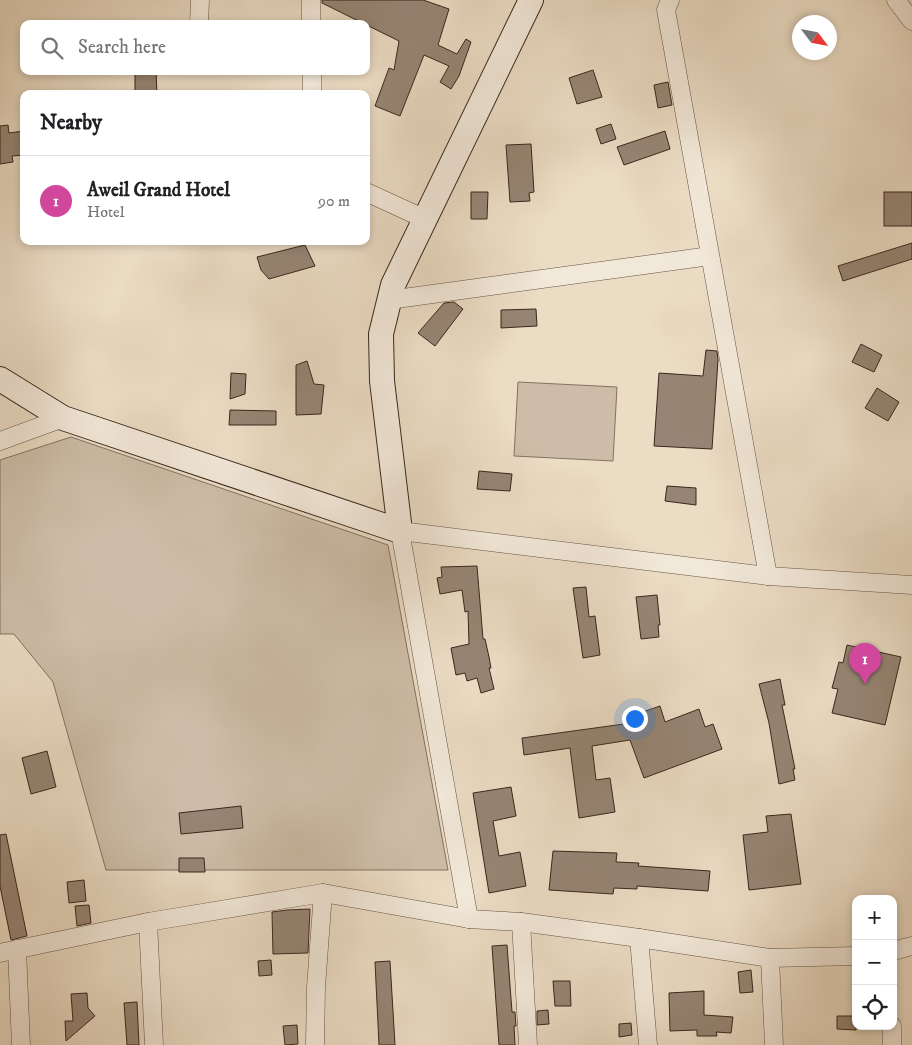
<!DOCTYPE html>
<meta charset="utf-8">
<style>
body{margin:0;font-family:"IM FELL DW Pica",serif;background:#f6f6f6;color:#202124}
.controls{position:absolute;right:15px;bottom:15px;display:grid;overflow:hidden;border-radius:10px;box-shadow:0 2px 8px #0003}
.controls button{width:45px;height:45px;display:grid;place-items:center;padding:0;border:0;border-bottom:1px solid #e0e0e0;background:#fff;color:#202124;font:25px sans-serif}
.compass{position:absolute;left:792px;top:15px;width:45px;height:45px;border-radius:50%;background:#fff;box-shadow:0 2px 8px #0003;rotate:122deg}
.you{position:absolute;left:634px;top:718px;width:18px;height:18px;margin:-12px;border:4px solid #fff;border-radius:50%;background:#1a73e8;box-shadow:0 0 0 8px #1a73e833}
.badge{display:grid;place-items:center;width:32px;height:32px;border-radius:50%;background:#8f2418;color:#fff;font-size:16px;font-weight:700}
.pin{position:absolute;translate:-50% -41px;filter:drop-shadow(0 1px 2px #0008)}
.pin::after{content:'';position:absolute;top:26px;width:18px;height:15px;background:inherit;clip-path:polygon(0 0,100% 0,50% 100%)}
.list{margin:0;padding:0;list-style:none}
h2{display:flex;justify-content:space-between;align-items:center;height:65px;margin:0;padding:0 20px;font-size:21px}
h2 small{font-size:16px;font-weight:400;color:#757577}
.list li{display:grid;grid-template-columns:32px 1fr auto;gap:15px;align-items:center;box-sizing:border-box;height:90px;padding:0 20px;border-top:1px solid #e0e0e0}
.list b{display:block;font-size:19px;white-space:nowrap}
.list p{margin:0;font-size:16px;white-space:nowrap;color:#757577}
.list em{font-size:16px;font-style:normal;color:#757577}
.icon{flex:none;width:28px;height:28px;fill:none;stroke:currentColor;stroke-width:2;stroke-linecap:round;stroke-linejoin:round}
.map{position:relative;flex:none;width:912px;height:1045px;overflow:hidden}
.search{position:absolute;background:#fff;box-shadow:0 2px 8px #0003;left:20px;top:20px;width:350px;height:55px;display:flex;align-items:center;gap:12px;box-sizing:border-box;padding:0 18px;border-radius:10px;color:#757577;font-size:19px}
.panel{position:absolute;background:#fff;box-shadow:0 2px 8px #0003;left:20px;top:90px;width:350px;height:155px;border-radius:10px}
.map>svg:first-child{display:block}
.green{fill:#cdbda8;stroke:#837262}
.building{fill:#968574;stroke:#39271d}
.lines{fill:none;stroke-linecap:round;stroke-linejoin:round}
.street-casing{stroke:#665447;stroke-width:19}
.secondary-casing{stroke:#39271d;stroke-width:26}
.street{stroke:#f2e8d9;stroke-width:18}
.secondary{stroke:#f2e8d9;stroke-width:24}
</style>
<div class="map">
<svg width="912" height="1045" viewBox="0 0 912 1045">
<rect width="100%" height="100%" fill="#ebdcc4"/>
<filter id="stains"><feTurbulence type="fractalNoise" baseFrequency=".004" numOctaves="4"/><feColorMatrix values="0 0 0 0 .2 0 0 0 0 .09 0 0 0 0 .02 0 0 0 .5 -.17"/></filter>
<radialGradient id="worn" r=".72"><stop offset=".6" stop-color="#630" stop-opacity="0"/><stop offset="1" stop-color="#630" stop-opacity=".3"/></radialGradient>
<g class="green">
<polygon points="518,382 617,387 613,461 514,456"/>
<polygon points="71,437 388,545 448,870 106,870 53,682 14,634 0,634 0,460"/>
</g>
<g class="building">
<polygon points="322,0 423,0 449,9 438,45 457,54 466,39 471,42 459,76 451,89 440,82 449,66 424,55 400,116 375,106 389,68 394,70 399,41 322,3"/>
<polygon points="593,70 602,97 577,104 569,78"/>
<polygon points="135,71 156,71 157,94 135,94"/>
<polygon points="668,82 672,105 658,108 654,85"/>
<polygon points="611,124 616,139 601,144 596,129"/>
<polygon points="8,125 9,133 24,131 24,155 12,156 13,162 0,164 0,126"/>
<polygon points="665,131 670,149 624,165 617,147"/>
<polygon points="531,144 534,192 529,193 530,201 510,202 506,145"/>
<polygon points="471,192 488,192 487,219 471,219"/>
<rect x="884" y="192" width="28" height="34"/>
<polygon points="912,243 912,259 843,281 838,266"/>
<polygon points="305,245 315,266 269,279 261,270 257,257"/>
<polygon points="454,302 463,309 435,346 418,333 444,303"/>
<polygon points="536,309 537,326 501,328 501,310"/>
<polygon points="861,344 882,355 874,372 852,362"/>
<polygon points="706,350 717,351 718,360 712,449 654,446 659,373 703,376"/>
<polygon points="307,361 314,384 324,385 321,414 296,415 296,365"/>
<polygon points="231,373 246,374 245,394 230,399"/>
<polygon points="877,388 899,402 888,421 865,408"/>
<polygon points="230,410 276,411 276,425 229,425"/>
<polygon points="479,471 512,474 510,491 477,489"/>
<polygon points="667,486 696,488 696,505 665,501"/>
<polygon points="477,566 483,639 485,639 489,657 491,668 489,668 494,689 481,693 477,678 467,681 465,673 456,675 451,648 469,644 468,611 465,612 462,590 440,594 437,578 442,577 441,567"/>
<polygon points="586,587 589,617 595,616 600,655 583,658 573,588"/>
<polygon points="657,595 660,625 658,625 659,637 641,639 636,597"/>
<polygon points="847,645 901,657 885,725 832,713 838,689 832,688 839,662 843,663"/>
<polygon points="780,679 785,705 782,705 795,769 793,769 795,780 779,784 769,723 759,684"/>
<polygon points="660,706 665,722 699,709 705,727 713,724 722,749 644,778 630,740 592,746 596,780 610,778 615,812 579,818 570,748 524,755 522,738 624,724 623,719"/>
<polygon points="47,751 56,787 31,794 22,758"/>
<polygon points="511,787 516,816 493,821 499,856 520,852 526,886 489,893 473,793"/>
<polygon points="241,806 243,828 181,834 179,813"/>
<polygon points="791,814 801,884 749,890 743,835 768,832 766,816"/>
<polygon points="6,834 27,936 11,940 0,886 0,835"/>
<polygon points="553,851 617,853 616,862 639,863 638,866 710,871 708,891 637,886 637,889 614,888 613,894 549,890"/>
<polygon points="179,858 204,858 205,872 179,872"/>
<polygon points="84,880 86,901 69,903 67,882"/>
<polygon points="89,905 91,923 77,926 75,906"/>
<polygon points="310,909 308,953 273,954 272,912 288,910"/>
<polygon points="507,945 512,1012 515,1012 516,1026 514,1026 515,1045 499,1045 492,946"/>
<polygon points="271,960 272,975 259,976 258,961"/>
<polygon points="390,961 395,1045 379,1045 375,962"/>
<polygon points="751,970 753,992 740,993 738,972"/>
<polygon points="553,981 570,981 571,1006 555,1006"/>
<polygon points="704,991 704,1015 733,1017 731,1033 716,1032 717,1036 697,1036 697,1030 670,1031 669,993"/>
<polygon points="87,993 88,1008 95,1016 66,1041 65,1021 73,1021 71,994"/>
<polygon points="137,1002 139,1045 127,1045 124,1003"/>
<polygon points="548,1010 549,1024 537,1025 537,1011"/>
<polygon points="837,1016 856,1016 856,1030 837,1029"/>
<polygon points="631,1023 632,1035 619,1037 619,1024"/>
<polygon points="297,1025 298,1044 285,1045 283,1026"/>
</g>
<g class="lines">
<defs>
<g id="street">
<polyline points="311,0 311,24"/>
<polyline points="670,0 666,10 768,576"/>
<polyline points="896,0 912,21"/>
<polyline points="199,24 200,0"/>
<polyline points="312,71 312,94"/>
<polyline points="366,192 425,219"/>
<polyline points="389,300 710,256"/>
<polyline points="0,441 63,418"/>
<polyline points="469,919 400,531 768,576 912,585"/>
<polyline points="148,922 154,1045"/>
<polyline points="521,922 528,1045"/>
<polyline points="639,938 648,1045"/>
<polyline points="17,949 21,1045"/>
<polyline points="893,951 912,946"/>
<polyline points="0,953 148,922 323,893 469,919 521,922 639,938 770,958 856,956"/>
<polyline points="770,958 774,1045"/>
<polyline points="892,1026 892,1045"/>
<polyline points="315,1045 316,987 323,893"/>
</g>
<polyline id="secondary" points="0,379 63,418 400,531 382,381 381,334 393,285 531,0"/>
</defs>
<use href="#street" class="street-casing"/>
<use href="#secondary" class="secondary-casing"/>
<use href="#street" class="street"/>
<use href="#secondary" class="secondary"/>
</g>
<rect width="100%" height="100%" filter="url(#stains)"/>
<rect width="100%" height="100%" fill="url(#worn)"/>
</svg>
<div class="controls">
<button>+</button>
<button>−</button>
<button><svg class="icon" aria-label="locate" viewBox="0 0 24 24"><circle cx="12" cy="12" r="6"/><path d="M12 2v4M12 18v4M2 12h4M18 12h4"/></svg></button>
</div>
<svg class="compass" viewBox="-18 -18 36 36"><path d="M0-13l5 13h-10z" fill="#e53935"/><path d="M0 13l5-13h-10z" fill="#757577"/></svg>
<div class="you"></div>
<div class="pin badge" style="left:865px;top:684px;background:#d1479c">1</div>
<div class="search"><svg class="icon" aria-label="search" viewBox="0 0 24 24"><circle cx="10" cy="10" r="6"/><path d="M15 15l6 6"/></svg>Search here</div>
<section class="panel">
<h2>Nearby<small></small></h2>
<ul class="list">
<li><span class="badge" style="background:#d1479c">1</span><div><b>Aweil Grand Hotel</b><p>Hotel</p></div><em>90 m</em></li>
</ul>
</section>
</div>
